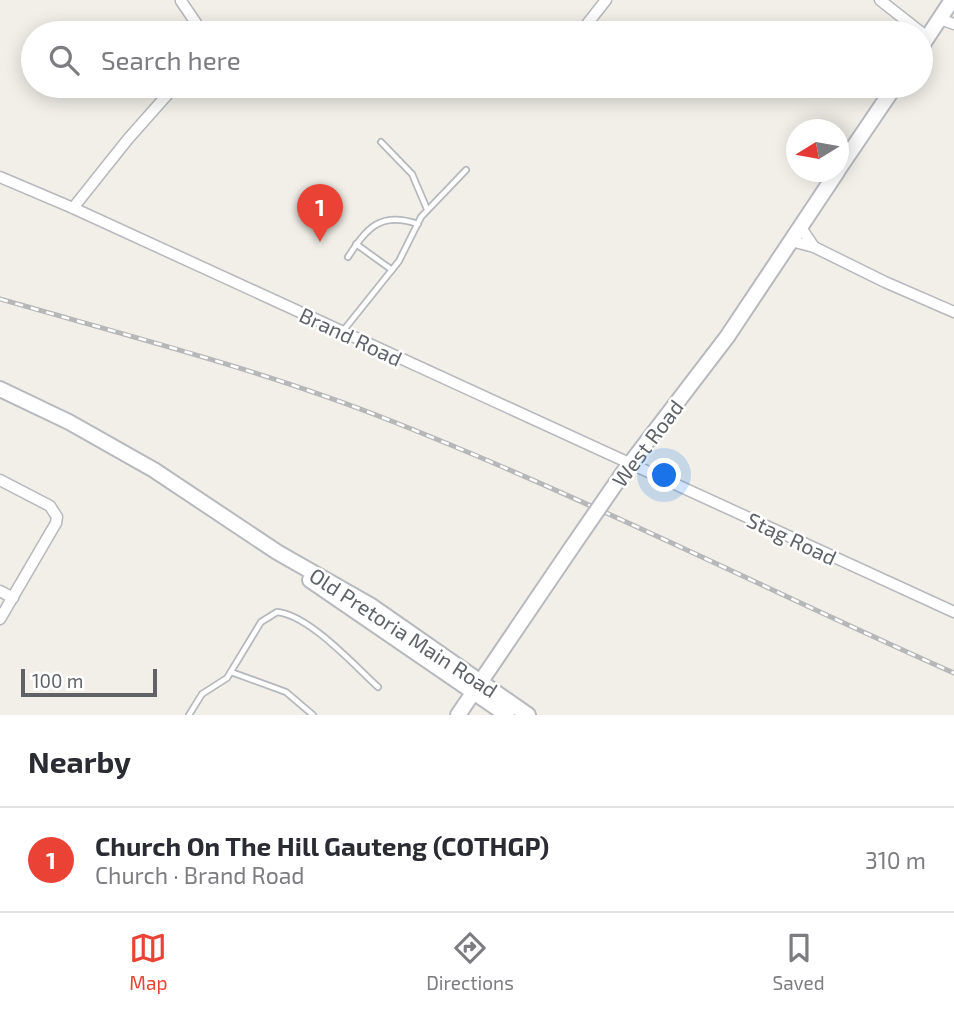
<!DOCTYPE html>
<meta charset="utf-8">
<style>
body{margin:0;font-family:"Exo 2",sans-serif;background:#f2f2f3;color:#2b2b33}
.compass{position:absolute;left:786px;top:119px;width:63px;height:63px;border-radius:50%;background:#fff;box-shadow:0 4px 18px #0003;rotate:259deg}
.scale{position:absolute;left:21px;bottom:18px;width:136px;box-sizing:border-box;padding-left:7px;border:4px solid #5f6368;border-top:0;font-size:19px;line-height:24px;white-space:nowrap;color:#5f6368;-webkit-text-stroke:5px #fff;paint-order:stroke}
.you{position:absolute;left:665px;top:476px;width:24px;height:24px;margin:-18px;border:5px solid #fff;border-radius:50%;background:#1a73e8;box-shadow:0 0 0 10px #1a73e833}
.badge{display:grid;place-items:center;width:46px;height:46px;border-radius:50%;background:#ea4335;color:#fff;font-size:23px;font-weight:700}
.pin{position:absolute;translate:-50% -58px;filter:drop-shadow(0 2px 4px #0008)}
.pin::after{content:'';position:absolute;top:37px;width:24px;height:21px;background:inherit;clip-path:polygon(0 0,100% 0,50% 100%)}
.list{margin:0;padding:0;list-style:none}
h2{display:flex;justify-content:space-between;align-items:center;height:91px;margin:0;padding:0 28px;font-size:30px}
h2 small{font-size:23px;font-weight:400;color:#7c7c81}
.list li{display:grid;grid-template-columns:46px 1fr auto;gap:21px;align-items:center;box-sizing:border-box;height:105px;padding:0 28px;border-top:2px solid #e1e1e2}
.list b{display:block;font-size:26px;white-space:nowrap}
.list p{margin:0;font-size:23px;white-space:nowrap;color:#7c7c81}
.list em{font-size:23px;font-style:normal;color:#7c7c81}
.icon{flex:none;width:38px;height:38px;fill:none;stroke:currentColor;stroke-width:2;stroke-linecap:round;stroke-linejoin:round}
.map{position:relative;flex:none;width:954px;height:715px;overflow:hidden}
.search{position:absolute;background:#fff;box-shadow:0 4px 18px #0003;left:21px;right:21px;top:21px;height:77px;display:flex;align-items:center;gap:18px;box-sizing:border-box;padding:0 24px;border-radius:38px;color:#7c7c81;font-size:26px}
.sheet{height:196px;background:#fff}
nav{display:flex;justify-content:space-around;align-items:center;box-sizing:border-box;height:98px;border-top:2px solid #e1e1e2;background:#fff;font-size:19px;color:#7c7c81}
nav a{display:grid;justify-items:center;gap:4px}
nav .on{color:#ea4335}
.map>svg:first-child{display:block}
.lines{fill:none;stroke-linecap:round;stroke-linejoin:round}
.lane-casing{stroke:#b5b8bc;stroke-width:8}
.street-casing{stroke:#b5b8bc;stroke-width:13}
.secondary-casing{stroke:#b6babf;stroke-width:18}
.lane{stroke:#fff;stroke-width:4.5}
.street{stroke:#fff;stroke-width:10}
.secondary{stroke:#fff;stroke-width:14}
.rail-casing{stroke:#b6b7b8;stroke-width:5}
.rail{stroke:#fff;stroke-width:2.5;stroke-dasharray:8;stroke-linecap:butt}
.secondary-bridge-casing{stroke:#b6babf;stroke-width:18;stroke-linecap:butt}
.secondary-bridge{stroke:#fff;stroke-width:14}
.labels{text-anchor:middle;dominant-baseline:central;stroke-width:5;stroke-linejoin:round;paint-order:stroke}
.street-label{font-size:21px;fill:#5f6368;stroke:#fff}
</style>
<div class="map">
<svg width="954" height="715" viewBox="0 0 954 715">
<rect width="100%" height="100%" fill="#f1efe8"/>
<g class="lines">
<defs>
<g id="lane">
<polyline points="589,23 600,33"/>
<polyline points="381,142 412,174 427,209"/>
<polyline points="356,244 392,270"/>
<path d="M 348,257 C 367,228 380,211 418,224"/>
<polyline points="343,331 399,261 421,217 466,170"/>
<polyline points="231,672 286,692 313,715"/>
<path d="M 189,715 L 202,694 L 227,678 L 261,622 L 277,612 C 309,615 354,665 378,687"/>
</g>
<g id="street">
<polyline points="880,0 927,37"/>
<polyline points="181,1 196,23 199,33"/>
<polyline points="940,19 954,24"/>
<polyline points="580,33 606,0"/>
<polyline points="0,177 73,208 954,612"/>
<polyline points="73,208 128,139 175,86"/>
<polyline points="800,226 814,247"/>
<polyline points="791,241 814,247 885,282 954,312"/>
<polyline points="0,480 50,506 57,517 56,523 0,619"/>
<polyline points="0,591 13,598"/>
</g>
<g id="secondary">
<polyline points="921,47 952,0"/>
<polyline points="838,170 895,86"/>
<polyline points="0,389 69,422 154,470 277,552 370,605 528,715"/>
<polyline points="623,473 727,337 837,172"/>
<polyline points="310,580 507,715"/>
<polyline points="458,715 572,547"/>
</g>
</defs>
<use href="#lane" class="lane-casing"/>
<use href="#street" class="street-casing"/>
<use href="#secondary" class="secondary-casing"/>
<use href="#lane" class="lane"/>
<use href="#street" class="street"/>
<use href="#secondary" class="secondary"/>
<defs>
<path id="rail" d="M 0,299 C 132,337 266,371 394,422 C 584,497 767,590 954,673"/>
</defs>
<use href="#rail" class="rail-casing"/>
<use href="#rail" class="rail"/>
<defs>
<polyline id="secondary-bridge" points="572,547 623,473"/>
</defs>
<use href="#secondary-bridge" class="secondary-bridge-casing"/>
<use href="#secondary-bridge" class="secondary-bridge"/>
</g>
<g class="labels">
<g class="street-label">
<text transform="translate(351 336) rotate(25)">Brand Road</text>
<text transform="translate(647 443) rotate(-53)">West Road</text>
<text transform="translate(792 538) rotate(25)">Stag Road</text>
<text transform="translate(404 632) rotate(33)">Old Pretoria Main Road</text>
</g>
</g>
</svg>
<svg class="compass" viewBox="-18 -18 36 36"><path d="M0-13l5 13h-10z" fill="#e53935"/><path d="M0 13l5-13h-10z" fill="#7c7c81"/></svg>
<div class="scale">100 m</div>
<div class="you"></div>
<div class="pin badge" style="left:320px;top:242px">1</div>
<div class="search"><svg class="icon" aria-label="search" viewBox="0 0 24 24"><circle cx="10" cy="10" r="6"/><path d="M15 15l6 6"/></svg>Search here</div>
</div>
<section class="sheet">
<h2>Nearby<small></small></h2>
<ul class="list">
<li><span class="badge">1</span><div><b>Church On The Hill Gauteng (COTHGP)</b><p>Church · Brand Road</p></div><em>310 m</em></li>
</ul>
</section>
<nav>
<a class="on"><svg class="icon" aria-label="map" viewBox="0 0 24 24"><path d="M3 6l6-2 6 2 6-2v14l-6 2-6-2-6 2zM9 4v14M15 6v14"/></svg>Map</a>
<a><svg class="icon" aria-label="directions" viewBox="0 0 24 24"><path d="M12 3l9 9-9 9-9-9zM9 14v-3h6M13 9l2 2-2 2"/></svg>Directions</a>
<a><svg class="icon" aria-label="saved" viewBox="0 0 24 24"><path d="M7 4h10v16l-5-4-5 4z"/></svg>Saved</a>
</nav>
